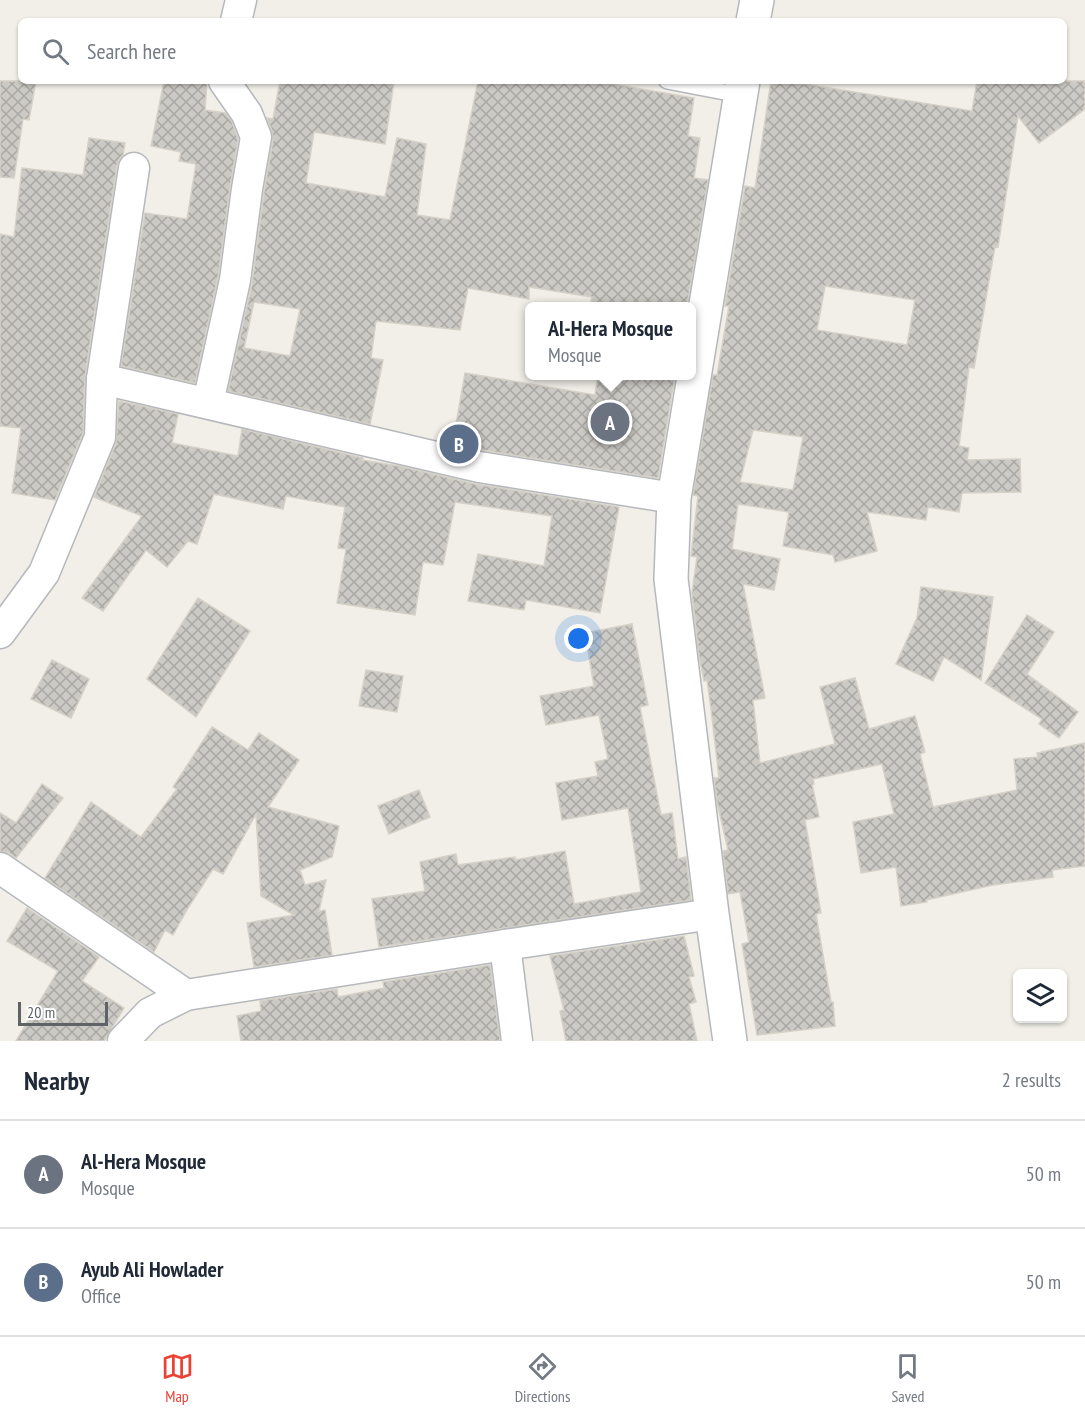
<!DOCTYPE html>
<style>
body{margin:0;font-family:"PT Sans Narrow",sans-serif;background:#f2f2f3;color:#1f2937}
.controls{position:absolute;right:18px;bottom:18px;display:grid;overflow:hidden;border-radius:9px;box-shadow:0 2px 4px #0004}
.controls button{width:54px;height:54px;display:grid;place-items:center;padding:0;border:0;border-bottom:2px solid #e0e1e3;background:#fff;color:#1f2937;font:30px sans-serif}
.scale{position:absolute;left:18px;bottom:15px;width:90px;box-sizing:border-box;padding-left:6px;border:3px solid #5f6368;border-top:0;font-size:16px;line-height:21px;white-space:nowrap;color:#5f6368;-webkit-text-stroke:4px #fff;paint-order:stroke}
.you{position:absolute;left:579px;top:639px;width:21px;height:21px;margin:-15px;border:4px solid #fff;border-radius:50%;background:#1a73e8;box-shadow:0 0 0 9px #1a73e833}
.badge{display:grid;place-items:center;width:39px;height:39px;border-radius:50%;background:#ea4335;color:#fff;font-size:20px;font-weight:700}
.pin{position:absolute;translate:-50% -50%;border:3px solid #fff;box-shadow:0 2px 6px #0006}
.popup{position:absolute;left:525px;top:302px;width:171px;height:78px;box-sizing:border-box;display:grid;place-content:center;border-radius:9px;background:#fff;filter:drop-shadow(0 2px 4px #0005);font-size:20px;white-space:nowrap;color:#747a83}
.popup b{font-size:22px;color:#1f2937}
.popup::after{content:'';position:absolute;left:50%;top:100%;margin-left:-12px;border:12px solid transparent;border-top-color:#fff}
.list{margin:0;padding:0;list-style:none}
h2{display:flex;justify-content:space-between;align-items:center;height:78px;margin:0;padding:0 24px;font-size:26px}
h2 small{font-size:20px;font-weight:400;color:#747a83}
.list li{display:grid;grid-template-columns:39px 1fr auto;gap:18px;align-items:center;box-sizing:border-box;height:108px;padding:0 24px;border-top:2px solid #e0e1e3}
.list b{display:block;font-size:22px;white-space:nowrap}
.list p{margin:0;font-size:20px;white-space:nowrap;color:#747a83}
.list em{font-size:20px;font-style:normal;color:#747a83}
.icon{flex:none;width:33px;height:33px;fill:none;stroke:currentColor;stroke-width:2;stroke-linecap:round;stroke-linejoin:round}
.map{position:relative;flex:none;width:1085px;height:1041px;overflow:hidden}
.search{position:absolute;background:#fff;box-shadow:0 2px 4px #0004;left:18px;right:18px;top:18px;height:66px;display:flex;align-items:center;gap:15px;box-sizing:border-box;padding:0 21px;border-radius:9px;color:#747a83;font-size:22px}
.sheet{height:294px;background:#fff}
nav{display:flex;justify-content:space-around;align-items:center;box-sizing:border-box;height:84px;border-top:2px solid #e0e1e3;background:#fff;font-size:16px;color:#747a83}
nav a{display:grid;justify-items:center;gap:3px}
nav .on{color:#ea4335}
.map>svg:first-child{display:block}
.building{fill:url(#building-cross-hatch);stroke:#d6d1c6;stroke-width:1.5;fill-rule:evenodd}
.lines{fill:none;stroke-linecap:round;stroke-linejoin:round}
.service-casing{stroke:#b5b8bc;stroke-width:18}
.minor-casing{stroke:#b5b8bc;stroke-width:33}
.tertiary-casing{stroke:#b5b8bc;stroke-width:36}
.service{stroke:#fff;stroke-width:15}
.minor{stroke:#fff;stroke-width:30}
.tertiary{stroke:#fff;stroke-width:33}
</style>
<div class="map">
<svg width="1085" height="1041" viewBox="0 0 1085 1041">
<defs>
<pattern id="building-cross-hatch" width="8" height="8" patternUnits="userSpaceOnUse" patternTransform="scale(1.5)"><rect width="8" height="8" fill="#cccac5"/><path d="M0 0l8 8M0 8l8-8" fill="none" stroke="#a9a8a4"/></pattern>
</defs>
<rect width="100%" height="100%" fill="#f1efe8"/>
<g class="building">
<polygon points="0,81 36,81 29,120 23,119 14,178 0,177"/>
<polygon points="164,81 207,81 205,110 225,113 232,122 238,139 230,187 218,277 195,383 121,366 145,213 187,219 196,164 179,161 181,152 151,146"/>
<path d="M 280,81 L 394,81 L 385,144 L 314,132 L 306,183 L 385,197 L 397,138 L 426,144 L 417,215 L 450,220 L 478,81 L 595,81 L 694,98 L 688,136 L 700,138 L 694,178 L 708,180 L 687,306 L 590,306 L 592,297 L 529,287 L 529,299 L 468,288 L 460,330 L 376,321 L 371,358 L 383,360 L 370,424 L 228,391 L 252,284 L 264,192 L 273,140 L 272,131 L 267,118 L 273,119 ZM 254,302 L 300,309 L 290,356 L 244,348 Z"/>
<path d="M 771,81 L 786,81 L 972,111 L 977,81 L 1085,81 L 1085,109 L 1039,143 L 1018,116 L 998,247 L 995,246 L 974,368 L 969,367 L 959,446 L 969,448 L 967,460 L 1020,459 L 1021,492 L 962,493 L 959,512 L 928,507 L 926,520 L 867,512 L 877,551 L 835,562 L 833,555 L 783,546 L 789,512 L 738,504 L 732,549 L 780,559 L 774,590 L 743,584 L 765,698 L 753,700 L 760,763 L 835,744 L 820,687 L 855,678 L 869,729 L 915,716 L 925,752 L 920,754 L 933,807 L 1017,790 L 1014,759 L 1038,757 L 1037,753 L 1085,743 L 1085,866 L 1052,870 L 1053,877 L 993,885 L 926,900 L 927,902 L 901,906 L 896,867 L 861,873 L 853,822 L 894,814 L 882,764 L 813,779 L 814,784 L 812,784 L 819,817 L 805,820 L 821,913 L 816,914 L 831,1002 L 833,1002 L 835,1026 L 757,1035 L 742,944 L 749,942 L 740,892 L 728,894 L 723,851 L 728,850 L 717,802 L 714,778 L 719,778 L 711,709 L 707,680 L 704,681 L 699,656 L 692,593 L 697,557 L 691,556 L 698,496 L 693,495 L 713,375 L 717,375 L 729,306 L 725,306 L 745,186 L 755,188 ZM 825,286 L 915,300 L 907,345 L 817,330 ZM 753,430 L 803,437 L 793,490 L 740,482 Z"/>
<polygon points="89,138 125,143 123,155 120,158 117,165 85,376 83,433 55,500 12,493 21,428 0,426 0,234 14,237 22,168 83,175"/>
<polygon points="465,373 595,395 598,375 675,375 658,478 482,450 462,445 466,426 456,424"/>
<polygon points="119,401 178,414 172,443 238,456 242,429 363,458 362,460 399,466 475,484 619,507 600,613 526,600 524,610 468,601 478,554 544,566 552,516 455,502 443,565 423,562 415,615 337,603 346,549 338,548 345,507 286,496 283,509 214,494 197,544 188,541 167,567 146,550 103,611 82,598 142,516 94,497 116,443"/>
<polygon points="921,587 993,597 981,680 944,657 933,681 896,664 917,618"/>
<polygon points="198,598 250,631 196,717 147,679"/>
<polygon points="1027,615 1054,632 1027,674 1078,712 1059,738 1039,724 1042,719 985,683"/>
<polygon points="632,624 648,705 640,707 661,815 672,813 678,859 686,857 691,900 379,947 372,899 425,891 420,862 456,854 458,865 515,857 515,860 565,851 574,904 641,892 628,808 562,820 556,783 598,776 595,762 608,759 599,715 546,725 540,696 594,686 585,633"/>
<polygon points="52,660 89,679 71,718 31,699"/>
<polygon points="366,670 403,676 397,712 359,706"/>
<polygon points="212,727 248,750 259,733 299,760 268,807 339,826 332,857 300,870 305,885 326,880 319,911 325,910 332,955 254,967 247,923 294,915 261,896 256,814 223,874 213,869 188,908 173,935 165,930 154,952 45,878 91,802 141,837 177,789 173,787"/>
<polygon points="42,784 63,798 16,858 9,853 0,851 0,813 16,823"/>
<polygon points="419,790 430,817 389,834 378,806"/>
<polygon points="27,908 99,957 82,981 124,1008 104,1041 16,1041 58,971 7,941"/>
<polygon points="684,936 694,976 689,977 696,1002 689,1004 697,1041 566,1041 560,1011 564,1010 550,956"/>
<polygon points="490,965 500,1041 241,1041 237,1016 261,1011 260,1001 337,989 338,997 384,988 383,982"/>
</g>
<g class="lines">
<defs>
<polyline id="service" points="667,81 740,95"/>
<g id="minor">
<polyline points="236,21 241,0"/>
<polyline points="102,379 479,467 674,498"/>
<polyline points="208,403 235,280 247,189 256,137 247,114 224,81"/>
<polyline points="0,633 44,573 100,437 102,379 134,168"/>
<polyline points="0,868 186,995"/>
<polyline points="505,945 517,1041"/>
<polyline points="123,1041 150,1013 186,995 505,945 712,914"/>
</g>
<g id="tertiary">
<polyline points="753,21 757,0"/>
<polyline points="730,1041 712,914 671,579 674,498 743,81"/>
</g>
</defs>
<use href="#service" class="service-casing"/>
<use href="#minor" class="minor-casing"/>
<use href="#tertiary" class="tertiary-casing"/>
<use href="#service" class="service"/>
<use href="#minor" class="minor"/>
<use href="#tertiary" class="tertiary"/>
</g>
</svg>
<div class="controls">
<button><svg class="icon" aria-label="layers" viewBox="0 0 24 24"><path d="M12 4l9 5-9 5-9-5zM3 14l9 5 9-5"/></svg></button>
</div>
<div class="scale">20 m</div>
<div class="you"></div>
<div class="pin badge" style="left:610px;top:422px;background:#6b7280">A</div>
<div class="popup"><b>Al-Hera Mosque</b>Mosque</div>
<div class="pin badge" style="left:459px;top:444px;background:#5c6f8a">B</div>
<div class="search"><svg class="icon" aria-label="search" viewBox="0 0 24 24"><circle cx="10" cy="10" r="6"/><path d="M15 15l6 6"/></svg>Search here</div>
</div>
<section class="sheet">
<h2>Nearby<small>2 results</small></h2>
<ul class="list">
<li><span class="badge" style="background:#6b7280">A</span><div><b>Al-Hera Mosque</b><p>Mosque</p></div><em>50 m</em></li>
<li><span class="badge" style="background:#5c6f8a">B</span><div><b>Ayub Ali Howlader</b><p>Office</p></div><em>50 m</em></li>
</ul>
</section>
<nav>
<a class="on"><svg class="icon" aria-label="map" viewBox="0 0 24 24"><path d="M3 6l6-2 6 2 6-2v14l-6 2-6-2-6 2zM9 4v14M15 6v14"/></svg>Map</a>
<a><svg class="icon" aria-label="directions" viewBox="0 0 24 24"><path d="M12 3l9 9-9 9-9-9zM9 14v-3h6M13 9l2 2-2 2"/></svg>Directions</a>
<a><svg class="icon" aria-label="saved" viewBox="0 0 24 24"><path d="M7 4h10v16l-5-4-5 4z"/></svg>Saved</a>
</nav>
